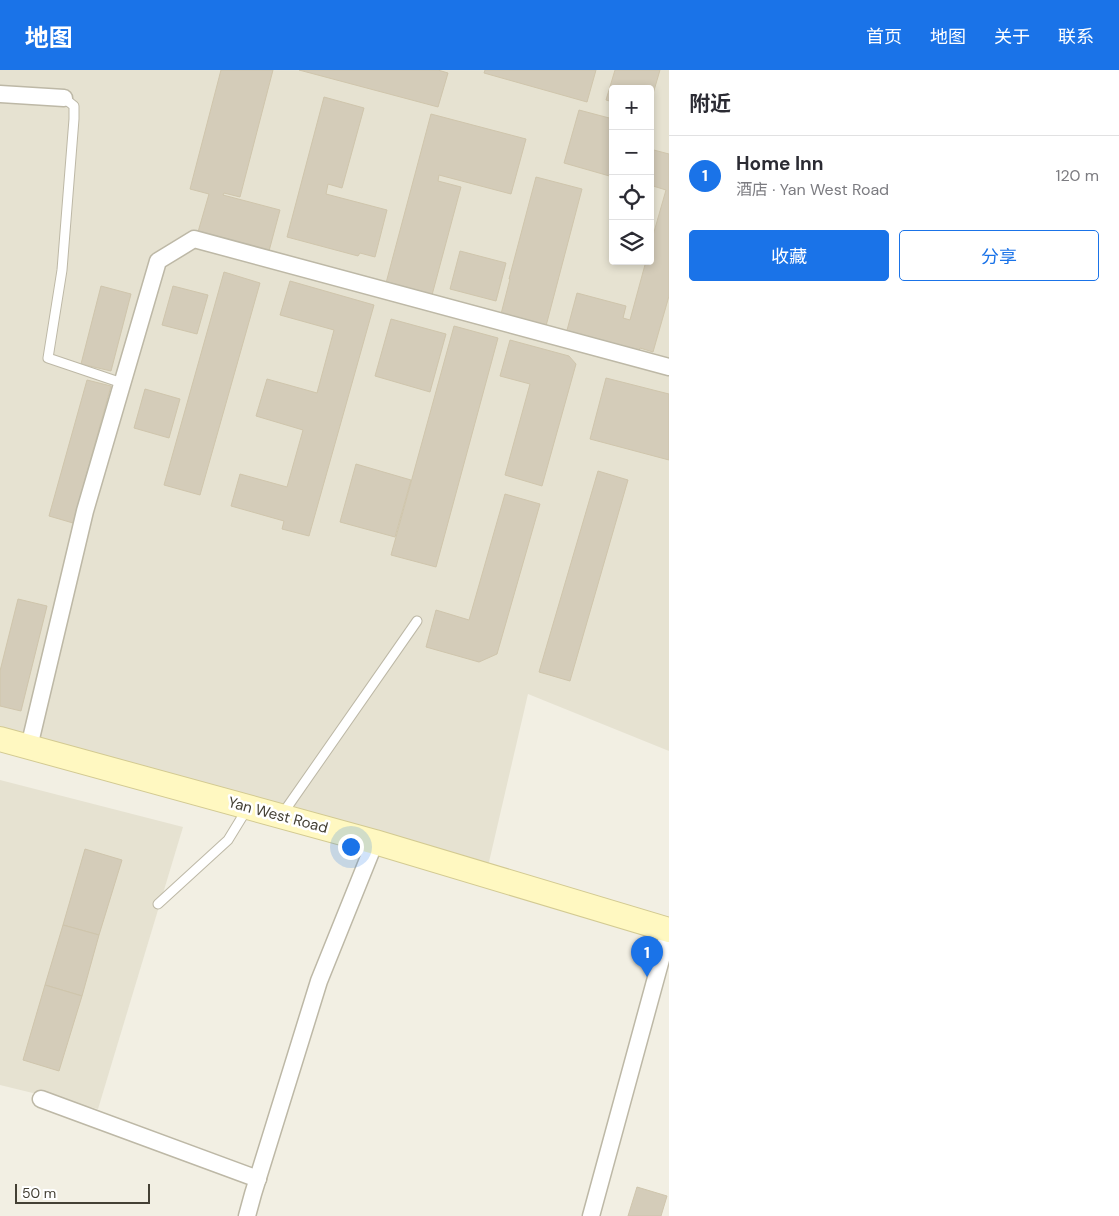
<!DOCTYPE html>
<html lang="zh">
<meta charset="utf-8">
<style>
body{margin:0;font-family:"DM Sans","Noto Sans SC",sans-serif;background:#f2f2f3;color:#2b2b33}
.controls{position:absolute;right:15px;top:15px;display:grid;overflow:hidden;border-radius:5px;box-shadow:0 2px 8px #0003}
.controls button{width:45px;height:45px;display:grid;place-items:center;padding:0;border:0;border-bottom:1px solid #e1e1e2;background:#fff;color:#2b2b33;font:25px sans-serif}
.scale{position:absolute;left:15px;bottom:12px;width:135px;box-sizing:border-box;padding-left:5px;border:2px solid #444034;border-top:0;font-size:14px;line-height:18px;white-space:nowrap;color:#444034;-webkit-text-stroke:4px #fff;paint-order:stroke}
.you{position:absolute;left:350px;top:776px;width:18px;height:18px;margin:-12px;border:4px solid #fff;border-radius:50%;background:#1a73e8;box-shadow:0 0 0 8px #1a73e833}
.badge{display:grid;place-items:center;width:32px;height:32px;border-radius:50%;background:#1a73e8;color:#fff;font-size:16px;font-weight:700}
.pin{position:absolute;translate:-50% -41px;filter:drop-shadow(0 1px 2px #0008)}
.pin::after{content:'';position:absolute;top:26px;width:18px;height:15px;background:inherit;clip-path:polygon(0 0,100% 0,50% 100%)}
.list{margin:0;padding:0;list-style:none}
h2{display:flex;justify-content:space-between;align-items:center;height:65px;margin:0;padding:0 20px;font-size:21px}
h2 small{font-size:16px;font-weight:400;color:#7c7c81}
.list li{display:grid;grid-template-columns:32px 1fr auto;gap:15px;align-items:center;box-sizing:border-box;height:80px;padding:0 20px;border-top:1px solid #e1e1e2}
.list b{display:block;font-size:19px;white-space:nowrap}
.list p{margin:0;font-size:16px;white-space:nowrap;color:#7c7c81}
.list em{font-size:16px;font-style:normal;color:#7c7c81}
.actions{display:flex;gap:10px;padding:15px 20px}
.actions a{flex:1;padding:11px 0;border:1px solid #1a73e8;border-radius:5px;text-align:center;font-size:18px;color:#1a73e8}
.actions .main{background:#1a73e8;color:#fff}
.icon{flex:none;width:28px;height:28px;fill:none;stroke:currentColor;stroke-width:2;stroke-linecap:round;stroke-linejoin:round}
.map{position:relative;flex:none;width:669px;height:1146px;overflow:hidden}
header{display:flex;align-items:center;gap:30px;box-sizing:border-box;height:70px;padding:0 25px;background:#1a73e8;color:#fff}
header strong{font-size:24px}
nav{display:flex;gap:28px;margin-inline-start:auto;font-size:18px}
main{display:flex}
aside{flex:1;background:#fff}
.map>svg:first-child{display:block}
.residential{fill:#e6e2d1;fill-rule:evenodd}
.building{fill:#d4ccb9;stroke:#cfc5ac}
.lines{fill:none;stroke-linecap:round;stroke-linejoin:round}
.lane-casing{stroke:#bdb8a6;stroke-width:11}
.street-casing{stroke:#bdb8a6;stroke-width:19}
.secondary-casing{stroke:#d3ca92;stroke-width:26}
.lane{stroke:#fff;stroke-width:9}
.street{stroke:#fff;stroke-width:16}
.secondary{stroke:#fff8c1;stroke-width:24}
.labels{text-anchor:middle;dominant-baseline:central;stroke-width:5;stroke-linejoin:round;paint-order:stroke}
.street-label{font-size:15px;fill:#444034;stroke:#fff}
</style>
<header>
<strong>地图</strong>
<nav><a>首页</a><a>地图</a><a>关于</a><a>联系</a></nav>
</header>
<main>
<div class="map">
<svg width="669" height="1146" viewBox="0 0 669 1146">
<rect width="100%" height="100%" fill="#f2efe3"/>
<g class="residential">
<path d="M 0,0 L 669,0 L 669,681 L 528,624 L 486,805 L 0,666 ZM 613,19 L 650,19 L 650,191 L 613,191 Z"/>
<polygon points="0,710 183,757 98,1039 0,1015"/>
</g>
<g class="building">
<polygon points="221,0 273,0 240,127 224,123 223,125 280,140 269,181 198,162 209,124 190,119"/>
<polygon points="299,0 438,0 448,3 438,37"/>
<polygon points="485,0 596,0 587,32 484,3"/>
<polygon points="615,0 660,0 650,34 650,19 613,19 613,32 606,30"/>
<polygon points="324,27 364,38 342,118 328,114 326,124 387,140 375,187 360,183 358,186 287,167"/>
<polygon points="579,40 613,49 613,107 564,93"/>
<polygon points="431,44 526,69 511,124 439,105 438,111 461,117 432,225 386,213"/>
<polygon points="650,79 669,84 669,226 653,282 640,278 638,284 566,264 577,223 626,236 623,248 630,250 646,191 650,191 650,176 666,120 650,115"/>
<polygon points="536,107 582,119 546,256 501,244 510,209 509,209"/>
<polygon points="460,181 506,193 496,231 450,219"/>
<polygon points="224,202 260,213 200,425 164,415"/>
<polygon points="290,211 374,235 309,466 282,459 284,451 231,436 240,404 287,417 303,360 256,346 267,309 317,323 334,260 280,245"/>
<polygon points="101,216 131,224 111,301 81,294"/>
<polygon points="173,216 208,225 197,264 162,255"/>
<polygon points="391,249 446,264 430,322 375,306"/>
<polygon points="454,256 498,268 436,497 391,485"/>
<polygon points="510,270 569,286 576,294 542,416 505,405 530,314 500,306"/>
<polygon points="606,308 669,324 669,390 590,369"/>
<polygon points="87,310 111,316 73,453 49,446"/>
<polygon points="145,319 180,329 169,368 134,358"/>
<polygon points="356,394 411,410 395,467 340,452"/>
<polygon points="598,401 628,410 570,611 539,602"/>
<polygon points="505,424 540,434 497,584 479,592 426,577 436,540 469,550"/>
<polygon points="18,529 47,536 21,641 0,636 0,601"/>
<polygon points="85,779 122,790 99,865 63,855"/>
<polygon points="63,855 99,865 82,926 45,915"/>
<polygon points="45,915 82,926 59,1001 23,990"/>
<polygon points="637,1117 667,1126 661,1146 628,1146"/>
</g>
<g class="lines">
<defs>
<g id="lane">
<polyline points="64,28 74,36 74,49 62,200 48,288 122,313"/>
<polyline points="281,746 417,551"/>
<polyline points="158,834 228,770 247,739"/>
</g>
<g id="street">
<polyline points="0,24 64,28"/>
<polyline points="29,677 85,441 158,191 194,169 669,297"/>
<polyline points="41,1029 258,1109"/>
<polyline points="247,1146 253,1124 319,911 375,772"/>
<polyline points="591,1146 669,860"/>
</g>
<polyline id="secondary" points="0,669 375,772 669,860"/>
</defs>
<use href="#lane" class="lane-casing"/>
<use href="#street" class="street-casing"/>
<use href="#secondary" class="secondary-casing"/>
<use href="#lane" class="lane"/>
<use href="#street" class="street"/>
<use href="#secondary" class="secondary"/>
</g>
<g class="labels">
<g class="street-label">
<text transform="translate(278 745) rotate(15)">Yan West Road</text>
</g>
</g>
</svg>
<div class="controls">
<button>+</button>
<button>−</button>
<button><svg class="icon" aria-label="locate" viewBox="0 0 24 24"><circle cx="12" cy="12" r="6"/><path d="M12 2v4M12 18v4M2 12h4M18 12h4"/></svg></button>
<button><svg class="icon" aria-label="layers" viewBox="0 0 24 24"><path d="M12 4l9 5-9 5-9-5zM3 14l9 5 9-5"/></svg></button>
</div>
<div class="scale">50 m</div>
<div class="you"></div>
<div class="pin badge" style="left:647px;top:907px">1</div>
</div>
<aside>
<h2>附近<small></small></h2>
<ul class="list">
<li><span class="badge">1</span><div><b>Home Inn</b><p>酒店 · Yan West Road</p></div><em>120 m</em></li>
</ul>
<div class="actions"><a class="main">收藏</a><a>分享</a></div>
</aside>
</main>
